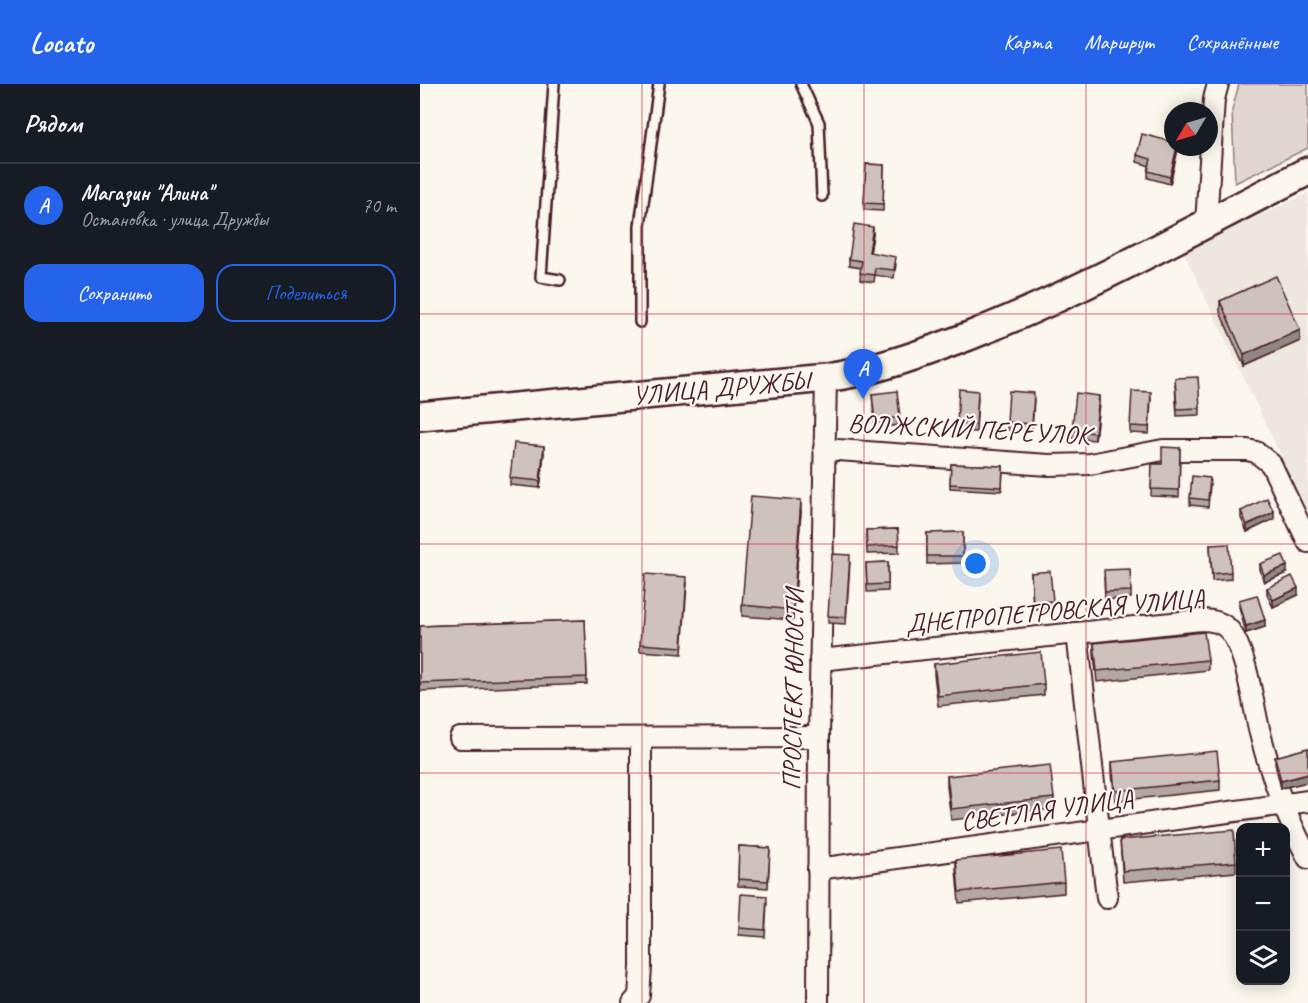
<!DOCTYPE html>
<html lang="ru">
<meta charset="utf-8">
<style>
body{margin:0;font-family:Caveat,sans-serif;background:#20242c;color:#f1f3f6}
.controls{position:absolute;right:18px;bottom:18px;display:grid;overflow:hidden;border-radius:12px;box-shadow:0 3px 15px #0003}
.controls button{width:54px;height:54px;display:grid;place-items:center;padding:0;border:0;border-bottom:2px solid #363941;background:#171b24;color:#f1f3f6;font:30px sans-serif}
.compass{position:absolute;left:744px;top:18px;width:54px;height:54px;border-radius:50%;background:#171b24;box-shadow:0 3px 15px #0003;rotate:232deg}
.you{position:absolute;left:556px;top:480px;width:21px;height:21px;margin:-15px;border:4px solid #fff;border-radius:50%;background:#1a73e8;box-shadow:0 0 0 9px #1a73e833}
.badge{display:grid;place-items:center;width:39px;height:39px;border-radius:50%;background:#2563eb;color:#fff;font-size:20px;font-weight:700}
.pin{position:absolute;translate:-50% -50px;filter:drop-shadow(0 2px 3px #0008)}
.pin::after{content:'';position:absolute;top:32px;width:21px;height:18px;background:inherit;clip-path:polygon(0 0,100% 0,50% 100%)}
.list{margin:0;padding:0;list-style:none}
h2{display:flex;justify-content:space-between;align-items:center;height:78px;margin:0;padding:0 24px;font-size:26px}
h2 small{font-size:20px;font-weight:400;color:#9ea1a6}
.list li{display:grid;grid-template-columns:39px 1fr auto;gap:18px;align-items:center;box-sizing:border-box;height:84px;padding:0 24px;border-top:2px solid #363941}
.list b{display:block;font-size:22px;white-space:nowrap}
.list p{margin:0;font-size:20px;white-space:nowrap;color:#9ea1a6}
.list em{font-size:20px;font-style:normal;color:#9ea1a6}
.actions{display:flex;gap:12px;padding:18px 24px}
.actions a{flex:1;padding:14px 0;border:2px solid #2563eb;border-radius:18px;text-align:center;font-size:21px;color:#2563eb}
.actions .main{background:#2563eb;color:#fff}
.icon{flex:none;width:33px;height:33px;fill:none;stroke:currentColor;stroke-width:2;stroke-linecap:round;stroke-linejoin:round}
.map{position:relative;flex:none;width:888px;height:919px;overflow:hidden}
header{display:flex;align-items:center;gap:36px;box-sizing:border-box;height:84px;padding:0 30px;background:#2563eb;color:#fff}
header strong{font-size:28px}
nav{display:flex;gap:33px;margin-inline-start:auto;font-size:21px}
main{display:flex}
aside{flex:1;background:#171b24}
.map>svg:first-child{display:block}
.built{fill:#eee7de}
.green{fill:#e2d7d0;stroke:#967b7e;stroke-width:1.5}
.lines{fill:none;stroke-linecap:round;stroke-linejoin:round}
.lane-casing{stroke:#4a1f2b;stroke-width:14}
.street-casing{stroke:#4a1f2b;stroke-width:24}
.secondary-casing{stroke:#4a1f2b;stroke-width:32}
.lane{stroke:#fbf7ec;stroke-width:9}
.street{stroke:#fbf7ec;stroke-width:20}
.secondary{stroke:#fbf7ec;stroke-width:27}
.wall{fill:#b2a7a2;stroke:#4a1f2b;stroke-width:1.5}
.shaded-wall{fill:#918884;stroke:#4a1f2b;stroke-width:1.5}
.building{fill:#cfc2bc;stroke:#4a1f2b;stroke-width:1.5}
.grid{fill:none;stroke:#d1495b;stroke-width:1.5;stroke-opacity:0.55}
.labels{text-anchor:middle;dominant-baseline:central;stroke-width:4.5;stroke-linejoin:round;paint-order:stroke}
.street-label{font-size:26px;fill:#4a1f2b;stroke:#fbf7ec}
</style>
<header>
<strong>Locato</strong>
<nav><a>Карта</a><a>Маршрут</a><a>Сохранённые</a></nav>
</header>
<main>
<aside>
<h2>Рядом<small></small></h2>
<ul class="list">
<li><span class="badge">A</span><div><b>Магазин &quot;Алина&quot;</b><p>Остановка · улица Дружбы</p></div><em>70 m</em></li>
</ul>
<div class="actions"><a class="main">Сохранить</a><a>Поделиться</a></div>
</aside>
<div class="map">
<svg width="888" height="919" viewBox="0 0 888 919">
<rect width="100%" height="100%" fill="#fbf7ec"/>
<filter id="ink" filterUnits="userSpaceOnUse"><feTurbulence type="fractalNoise" baseFrequency=".0167" numOctaves="2"/><feDisplacementMap in="SourceGraphic" scale="12" xChannelSelector="R" yChannelSelector="G"/><feConvolveMatrix kernelMatrix="1 2 1 2 8 2 1 2 1" color-interpolation-filters="sRGB"/></filter>
<g filter="url(#ink)">
<polygon class="built" points="888,109 888,428 763,167"/>
<polygon class="green" points="819,0 888,0 888,64 815,99 812,26"/>
<g class="lines">
<defs>
<g id="lane">
<polyline points="134,0 121,193 140,196"/>
<polyline points="381,0 399,39 402,112"/>
<polyline points="220,238 220,142 239,0"/>
</g>
<g id="street">
<polyline points="786,139 794,15 798,0"/>
<polyline points="404,365 629,381 670,380 743,366 827,366 836,368 851,380 888,458"/>
<polyline points="657,549 687,814"/>
<path d="M 400,576 L 781,536 C 792,536 803,538 810,547 C 828,571 833,624 841,653 C 852,695 868,736 888,774"/>
<polyline points="40,654 399,653"/>
<polyline points="398,785 888,717"/>
<polyline points="213,919 219,912 221,883 221,654"/>
<polyline points="398,919 399,653 406,294"/>
</g>
<path id="secondary" d="M 0,332 L 406,294 C 455,287 502,270 549,252 C 666,206 776,144 888,87"/>
</defs>
<use href="#lane" class="lane-casing"/>
<use href="#street" class="street-casing"/>
<use href="#secondary" class="secondary-casing"/>
<use href="#lane" class="lane"/>
<use href="#street" class="street"/>
<use href="#secondary" class="secondary"/>
</g>
<g class="wall">
<polygon points="758,63 750,100 728,94 728,87 730,82 717,78 717,71"/>
<polygon points="446,80 464,81 463,127 444,126"/>
<polygon points="453,150 450,169 476,180 474,194 455,191 454,198 440,196 441,184 429,182 429,175"/>
<polygon points="800,217 880,257 824,282 800,228"/>
<polygon points="755,301 780,324 780,331 757,332"/>
<polygon points="452,310 480,333 480,341 455,344"/>
<polygon points="558,314 556,348 537,347 537,339"/>
<polygon points="731,315 729,350 710,349 710,342"/>
<polygon points="614,316 612,347 587,346 587,338"/>
<polygon points="679,319 675,356 652,354 652,346"/>
<polygon points="760,364 759,413 731,412 732,380 742,380"/>
<polygon points="124,369 120,404 90,401 90,394"/>
<polygon points="531,380 583,382 582,407 530,404"/>
<polygon points="790,401 788,423 770,421 770,414"/>
<polygon points="381,427 373,536 322,532 322,521"/>
<polygon points="821,427 854,435 827,448 821,434"/>
<polygon points="478,445 479,469 447,470 446,446"/>
<polygon points="543,448 543,479 507,480 507,449"/>
<polygon points="790,461 811,488 811,495 792,497"/>
<polygon points="430,478 426,540 408,539 408,532"/>
<polygon points="468,478 468,507 447,508 446,479"/>
<polygon points="840,480 867,489 844,498 840,487"/>
<polygon points="611,489 633,517 633,524 613,525"/>
<polygon points="684,494 711,507 711,514 685,516"/>
<polygon points="267,500 262,570 220,567 220,560"/>
<polygon points="847,504 878,511 853,523 847,511"/>
<polygon points="819,516 845,543 826,549 819,523"/>
<polygon points="165,536 167,600 0,607 0,542"/>
<polygon points="674,559 788,576 788,586 677,598 674,570"/>
<polygon points="514,580 624,600 624,611 518,622 514,590"/>
<polygon points="888,664 888,698 861,704 855,680 855,673"/>
<polygon points="692,678 800,696 800,706 695,717 692,689"/>
<polygon points="527,692 634,714 634,725 531,736 527,702"/>
<polygon points="700,756 816,778 816,788 703,798"/>
<polygon points="319,762 350,764 348,804 318,802"/>
<polygon points="536,776 644,798 644,809 539,819 536,786"/>
<polygon points="347,819 345,853 319,851 319,844"/>
</g>
<g class="shaded-wall">
<polygon points="757,63 758,63 758,66 750,100 750,93"/>
<polygon points="453,143 453,150 449,176 449,168"/>
<polygon points="880,246 880,257 824,282 824,271"/>
<polygon points="679,312 679,319 675,356 675,349"/>
<polygon points="124,362 124,369 120,404 120,397"/>
<polygon points="381,416 381,427 373,536 373,526"/>
<polygon points="854,428 854,435 827,448 827,441"/>
<polygon points="867,482 867,489 844,498 844,491"/>
<polygon points="878,504 878,511 853,523 853,516"/>
<polygon points="845,536 845,543 826,549 826,542"/>
<polygon points="888,690 888,698 861,704 861,697"/>
</g>
<g class="building">
<polygon points="722,50 753,58 753,63 757,63 750,93 728,87 731,75 717,71"/>
<polygon points="446,80 464,81 463,120 444,119"/>
<polygon points="434,140 453,143 449,168 476,173 474,186 455,184 454,191 440,189 442,177 429,175"/>
<polygon points="856,192 880,246 824,271 800,217"/>
<polygon points="778,293 780,324 757,325 755,294"/>
<polygon points="539,305 558,307 556,341 537,339"/>
<polygon points="477,307 480,333 455,337 452,310"/>
<polygon points="589,307 614,309 612,340 587,338"/>
<polygon points="712,307 731,308 729,343 710,342"/>
<polygon points="656,309 679,312 675,349 652,346"/>
<polygon points="94,359 124,362 120,397 90,394"/>
<polygon points="742,363 760,364 759,406 731,405 732,380 742,380"/>
<polygon points="531,380 583,382 582,403 530,400"/>
<polygon points="772,392 790,394 788,416 770,414"/>
<polygon points="331,412 381,416 373,526 322,521"/>
<polygon points="847,414 854,428 827,441 821,427"/>
<polygon points="478,445 479,461 447,463 446,446"/>
<polygon points="543,448 543,472 507,472 507,449"/>
<polygon points="809,460 811,488 792,490 790,461"/>
<polygon points="412,470 430,471 426,533 408,532"/>
<polygon points="863,471 867,482 844,491 840,480"/>
<polygon points="468,478 468,500 447,501 446,479"/>
<polygon points="710,485 711,507 685,508 684,486"/>
<polygon points="630,487 633,517 613,518 611,489"/>
<polygon points="225,490 267,493 262,563 220,560"/>
<polygon points="872,492 878,504 853,516 847,504"/>
<polygon points="837,511 845,536 826,542 819,516"/>
<polygon points="165,536 167,593 0,599 0,542"/>
<polygon points="784,548 788,576 677,587 674,559"/>
<polygon points="621,568 624,600 518,612 514,580"/>
<polygon points="888,664 888,690 861,697 855,673"/>
<polygon points="797,667 800,696 695,707 692,678"/>
<polygon points="630,681 634,714 531,725 527,692"/>
<polygon points="814,746 816,778 703,787 700,756"/>
<polygon points="319,762 350,764 348,797 318,795"/>
<polygon points="641,766 644,798 539,808 536,776"/>
<polygon points="321,810 347,812 345,846 319,844"/>
</g>
</g>
<path class="grid" d="M 222,0 L 222,919M 444,0 L 444,919M 666,0 L 666,919M 0,230 L 888,230M 0,460 L 888,460M 0,689 L 888,689"/>
<g class="labels">
<g class="street-label">
<text transform="translate(301 304) rotate(-5)">УЛИЦА ДРУЖБЫ</text>
<text transform="translate(549 345) rotate(3)">ВОЛЖСКИЙ ПЕРЕУЛОК</text>
<text transform="translate(635 527) rotate(-5)">ДНЕПРОПЕТРОВСКАЯ УЛИЦА</text>
<text transform="translate(373 606) rotate(-89)">ПРОСПЕКТ ЮНОСТИ</text>
<text transform="translate(627 726) rotate(-8)">СВЕТЛАЯ УЛИЦА</text>
</g>
</g>
</svg>
<div class="controls">
<button>+</button>
<button>−</button>
<button><svg class="icon" aria-label="layers" viewBox="0 0 24 24"><path d="M12 4l9 5-9 5-9-5zM3 14l9 5 9-5"/></svg></button>
</div>
<svg class="compass" viewBox="-18 -18 36 36"><path d="M0-13l5 13h-10z" fill="#e53935"/><path d="M0 13l5-13h-10z" fill="#9ea1a6"/></svg>
<div class="you"></div>
<div class="pin badge" style="left:443px;top:315px">A</div>
</div>
</main>
